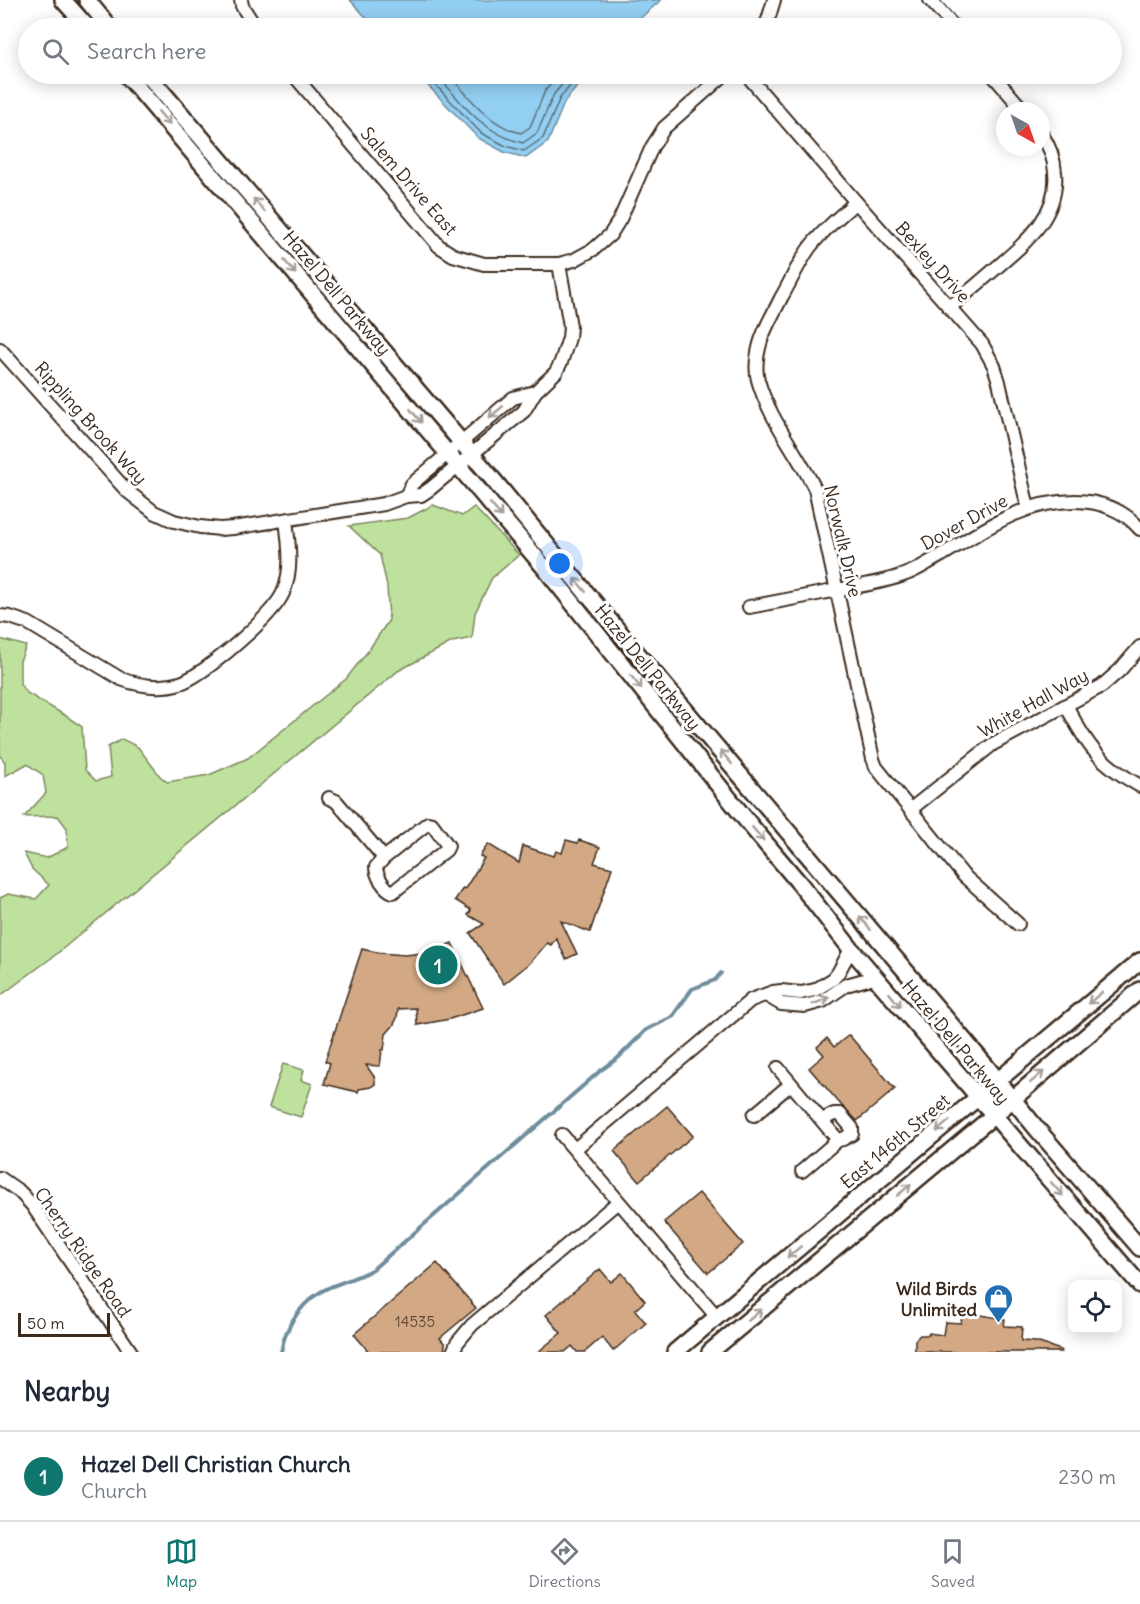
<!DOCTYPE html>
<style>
body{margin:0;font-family:Delius,sans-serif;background:#f6f6f7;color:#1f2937}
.controls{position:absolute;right:18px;bottom:18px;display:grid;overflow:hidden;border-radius:12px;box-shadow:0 3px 15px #0003}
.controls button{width:54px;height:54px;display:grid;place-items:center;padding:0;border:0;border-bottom:2px solid #e0e1e3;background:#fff;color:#1f2937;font:30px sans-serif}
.compass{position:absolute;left:996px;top:102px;width:54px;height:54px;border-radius:50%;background:#fff;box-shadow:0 3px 15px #0003;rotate:140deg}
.scale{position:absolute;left:18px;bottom:15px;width:92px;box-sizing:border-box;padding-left:6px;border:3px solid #3b2a1e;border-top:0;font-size:16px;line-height:21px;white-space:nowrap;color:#3b2a1e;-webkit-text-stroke:4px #fff;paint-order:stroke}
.you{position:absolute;left:560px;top:564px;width:21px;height:21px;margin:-15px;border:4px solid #fff;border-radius:50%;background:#1a73e8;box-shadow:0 0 0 9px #1a73e833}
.badge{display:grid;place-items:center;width:39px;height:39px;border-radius:50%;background:#0f766e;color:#fff;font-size:20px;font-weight:700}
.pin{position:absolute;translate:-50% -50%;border:3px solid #fff;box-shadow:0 2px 6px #0006}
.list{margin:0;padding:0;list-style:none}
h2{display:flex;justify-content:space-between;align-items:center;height:78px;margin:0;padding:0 24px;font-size:26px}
h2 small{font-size:20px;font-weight:400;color:#747a83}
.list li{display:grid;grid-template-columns:39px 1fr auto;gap:18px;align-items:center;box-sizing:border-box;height:90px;padding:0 24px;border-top:2px solid #e0e1e3}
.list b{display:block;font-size:22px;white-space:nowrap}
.list p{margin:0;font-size:20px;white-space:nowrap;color:#747a83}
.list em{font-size:20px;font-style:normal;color:#747a83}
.icon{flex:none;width:33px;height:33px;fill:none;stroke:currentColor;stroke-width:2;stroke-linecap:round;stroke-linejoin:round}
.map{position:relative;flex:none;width:1140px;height:1352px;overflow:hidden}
.search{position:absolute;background:#fff;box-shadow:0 3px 15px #0003;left:18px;right:18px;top:18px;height:66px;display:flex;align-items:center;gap:15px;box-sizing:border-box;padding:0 21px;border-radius:33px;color:#747a83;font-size:22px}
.sheet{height:168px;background:#fff}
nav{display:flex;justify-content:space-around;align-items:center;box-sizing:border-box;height:84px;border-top:2px solid #e0e1e3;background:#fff;font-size:16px;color:#747a83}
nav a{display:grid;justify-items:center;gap:3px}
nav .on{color:#0f766e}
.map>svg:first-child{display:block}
.green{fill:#bee29d;stroke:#7c865e;stroke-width:1.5}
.water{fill:#92cff2;stroke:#6f8d9d;stroke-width:1.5}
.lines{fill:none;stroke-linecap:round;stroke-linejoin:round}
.shore{stroke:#5e6c73;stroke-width:1.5}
.stream{stroke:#6f8d9d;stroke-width:4}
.building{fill:#d2a984;stroke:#3b2a1e;stroke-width:1.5}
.minor-casing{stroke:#3b2a1e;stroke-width:16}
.major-casing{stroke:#3b2a1e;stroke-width:20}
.minor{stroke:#fff;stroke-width:12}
.major{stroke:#fff;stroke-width:15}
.oneway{stroke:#a79f9a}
.labels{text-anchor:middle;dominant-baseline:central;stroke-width:6;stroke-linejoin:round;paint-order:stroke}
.number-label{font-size:15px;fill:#614a38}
.street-label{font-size:18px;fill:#3b2a1e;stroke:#fff}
.poi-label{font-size:18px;font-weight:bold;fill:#3b2a1e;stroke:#fff;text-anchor:end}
</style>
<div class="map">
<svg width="1140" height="1352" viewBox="0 0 1140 1352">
<rect width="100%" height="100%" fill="#fff"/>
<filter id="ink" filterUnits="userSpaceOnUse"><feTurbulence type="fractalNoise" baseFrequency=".0167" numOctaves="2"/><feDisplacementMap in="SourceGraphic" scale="12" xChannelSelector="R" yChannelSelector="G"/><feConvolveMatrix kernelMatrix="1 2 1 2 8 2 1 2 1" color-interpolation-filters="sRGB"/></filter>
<g filter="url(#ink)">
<g class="green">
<polygon points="433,505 462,516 474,507 519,555 492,578 475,613 472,638 452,642 398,671 54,956 0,996 0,898 8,894 36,899 49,885 32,869 24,853 47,858 68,847 67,828 58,816 24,817 46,793 43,775 27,764 5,776 5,762 0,756 0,639 26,646 20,661 20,684 27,693 66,716 82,727 85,770 96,781 111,777 108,747 122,739 138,747 160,776 167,782 209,775 248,758 346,679 368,651 389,620 387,586 380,555 349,526 408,518"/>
<polygon points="283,1064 304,1070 301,1080 312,1084 301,1117 269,1107"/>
</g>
<g class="water">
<polygon points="350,0 661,0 629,28 376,28"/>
<polygon points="417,74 588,74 565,101 548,142 526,158 504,152 478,138"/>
</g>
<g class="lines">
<g class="shore">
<polyline points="425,74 481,133 506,146 524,151 543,138 560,98 580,74"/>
<path d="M 436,74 C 461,102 483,134 523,143 L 537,133 L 554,94 L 571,74"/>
<path d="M 448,74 C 469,96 489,126 521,133 L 530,127 L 545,91 L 559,74"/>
</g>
<path class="stream" d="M 281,1352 C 285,1325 304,1298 330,1287 C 345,1281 359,1277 373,1269 L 600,1071 L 618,1058 L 646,1030 L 672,1017 L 692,989 L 715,980 L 721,973"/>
</g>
<g class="building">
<polygon points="566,840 578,843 579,840 600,847 594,863 612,868 590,932 561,921 577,954 566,959 556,938 551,945 547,943 530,963 504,984 470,933 484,924 468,915 471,910 455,900 463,888 465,889 484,858 480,856 488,844 519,863 523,846 554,856 556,851 562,853"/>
<polygon points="452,943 483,1008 450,1019 417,1025 416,1008 398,1009 397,1018 393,1026 386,1034 384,1050 382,1050 380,1066 366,1065 375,1078 375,1084 371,1087 359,1089 358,1092 324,1084 330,1063 325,1061 362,949 379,953 406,955 430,952"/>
<polygon points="849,1035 895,1089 857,1121 846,1109 842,1106 809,1068 824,1055 817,1047 827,1038 834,1047"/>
<polygon points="667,1106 693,1136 639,1181 614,1151"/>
<polygon points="699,1193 743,1244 708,1273 664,1222"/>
<polygon points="437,1263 476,1308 440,1338 445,1344 444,1352 369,1352 354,1334"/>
<polygon points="600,1269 611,1282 622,1273 645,1301 635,1310 646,1323 613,1351 602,1337 585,1352 577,1352 572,1346 565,1352 538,1352 561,1333 546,1315"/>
<polygon points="974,1314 1005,1319 1004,1326 1022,1327 1021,1341 1036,1342 1061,1350 1061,1352 915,1352 915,1340 920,1335 929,1335 929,1333 943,1335 945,1322 961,1323 962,1315 974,1316"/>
</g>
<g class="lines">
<defs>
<g id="minor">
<polyline points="241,0 242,6 256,28"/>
<polyline points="930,0 955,28"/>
<polyline points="764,28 768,20 774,0"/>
<polyline points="293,74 439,246 453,255 484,264 559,264 574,260 594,249 610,235 620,219 652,147 664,128 725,74"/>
<polyline points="746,74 856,202 982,344 994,366 999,382 1028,508"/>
<polyline points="992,74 1024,111"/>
<path d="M 856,202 C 840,216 823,230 810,247 C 799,262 791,281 781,298 C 774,313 764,328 760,344 C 757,355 755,369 758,380 C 768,417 798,454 815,489 L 873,759 L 876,767 L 963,875 L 1018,924"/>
<path d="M 950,307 C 965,295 980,282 995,269 C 1026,242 1059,216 1055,172 C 1054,157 1049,145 1041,133"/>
<polyline points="0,349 127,491 154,512 174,521 200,527 220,529 233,528 384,504 406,496 421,495 430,489 524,411 535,392 556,372 561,362 569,338 570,326 559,264"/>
<polyline points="406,496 412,484 513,398 535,392"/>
<path d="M 749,607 C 781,601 812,595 843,589 C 864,585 886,582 906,574 C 918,570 930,561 942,555 C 985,529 1023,501 1075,501 C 1100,501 1124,510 1140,529"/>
<path d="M 0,616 L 10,617 L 28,623 L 121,679 C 140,686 160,689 180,683 C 204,675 273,616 283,593 C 293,570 289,545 286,520"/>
<path d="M 1066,705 C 1087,746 1099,763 1140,786"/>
<path d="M 329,798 L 336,801 L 384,858 L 376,867 C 376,875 384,889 393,892 L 446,850 L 448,846 L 432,824 L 428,823 L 384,858"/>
<polyline points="911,809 993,744 1102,686 1120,670 1140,647"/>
<polyline points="766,995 781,1004 805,1006 823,1001 846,985 875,977"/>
<polyline points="778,1068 838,1140 802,1171"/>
<polyline points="754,1115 791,1084"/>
<polyline points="822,1120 834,1114 840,1114 852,1128 852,1134 843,1139 838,1140"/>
<polyline points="562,1135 717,1317"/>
<polyline points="575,1149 751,1000 773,992 781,991 801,993 815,990 833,979 838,973 851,949"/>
<polyline points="0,1178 20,1192 32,1205 131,1352"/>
<polyline points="453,1352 457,1343 472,1325 618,1202"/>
</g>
<g id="major">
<polyline points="63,0 88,28"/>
<polyline points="87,0 110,28"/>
<polyline points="126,74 544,567 751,826 800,884 851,949 1140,1285"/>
<polyline points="147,74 486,471 588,595 985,1065 1037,1129 1140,1248"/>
<polyline points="675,1352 1140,961"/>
<polyline points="710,1352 993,1116 1140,990"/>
</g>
</defs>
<use href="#minor" class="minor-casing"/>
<use href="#major" class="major-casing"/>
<use href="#minor" class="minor"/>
<use href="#major" class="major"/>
</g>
<defs><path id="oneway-shaft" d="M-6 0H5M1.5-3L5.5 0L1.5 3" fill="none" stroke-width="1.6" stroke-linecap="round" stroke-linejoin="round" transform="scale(1.5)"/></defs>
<g class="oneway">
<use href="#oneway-shaft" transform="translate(164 118) rotate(50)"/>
<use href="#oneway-shaft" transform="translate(259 205) rotate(-130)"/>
<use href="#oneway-shaft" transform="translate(290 267) rotate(50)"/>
<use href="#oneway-shaft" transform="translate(496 412) rotate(140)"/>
<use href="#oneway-shaft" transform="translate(416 416) rotate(50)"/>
<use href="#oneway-shaft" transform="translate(496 510) rotate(50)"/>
<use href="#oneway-shaft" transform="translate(580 585) rotate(-130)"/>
<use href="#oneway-shaft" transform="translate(636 682) rotate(52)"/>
<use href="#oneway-shaft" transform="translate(726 757) rotate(-130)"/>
<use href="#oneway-shaft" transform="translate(758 834) rotate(50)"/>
<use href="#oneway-shaft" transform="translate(865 923) rotate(-130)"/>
<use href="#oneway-shaft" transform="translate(1095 998) rotate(140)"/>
<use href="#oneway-shaft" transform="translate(895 1000) rotate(50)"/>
<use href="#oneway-shaft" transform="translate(821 1001) rotate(-22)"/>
<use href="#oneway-shaft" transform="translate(1037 1077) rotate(-41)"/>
<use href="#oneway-shaft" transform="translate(943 1126) rotate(140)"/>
<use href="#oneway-shaft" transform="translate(1057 1189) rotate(49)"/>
<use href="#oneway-shaft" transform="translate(904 1190) rotate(-40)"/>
<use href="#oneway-shaft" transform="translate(794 1252) rotate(140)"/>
<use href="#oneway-shaft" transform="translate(755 1315) rotate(-40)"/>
</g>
</g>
<defs>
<symbol id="shop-pin" viewBox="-11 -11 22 30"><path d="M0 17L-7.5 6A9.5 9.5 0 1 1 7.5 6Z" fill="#1f6fb2" stroke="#fff"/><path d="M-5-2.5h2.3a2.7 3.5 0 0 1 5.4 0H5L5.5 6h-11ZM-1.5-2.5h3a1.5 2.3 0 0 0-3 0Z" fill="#fff"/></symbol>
</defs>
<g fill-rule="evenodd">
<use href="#shop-pin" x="982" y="1282" width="33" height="45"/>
</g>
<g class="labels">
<g class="number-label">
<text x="415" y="1321">14535</text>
</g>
<g class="street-label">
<text transform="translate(409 181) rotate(49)">Salem Drive East</text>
<text transform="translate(933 262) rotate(48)">Bexley Drive</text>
<text transform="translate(337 293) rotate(50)">Hazel Dell Parkway</text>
<text transform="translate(91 423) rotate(48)">Rippling Brook Way</text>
<text transform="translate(964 522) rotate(-29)">Dover Drive</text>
<text transform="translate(843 541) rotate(77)">Norwalk Drive</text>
<text transform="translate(648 667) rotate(51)">Hazel Dell Parkway</text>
<text transform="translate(1033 703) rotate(-29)">White Hall Way</text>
<text transform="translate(956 1042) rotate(50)">Hazel Dell Parkway</text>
<text transform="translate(895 1141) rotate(-40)">East 146th Street</text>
<text transform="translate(83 1252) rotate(55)">Cherry Ridge Road</text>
</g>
<g class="poi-label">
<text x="977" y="1288">Wild Birds<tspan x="977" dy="21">Unlimited</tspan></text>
</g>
</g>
</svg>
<div class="controls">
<button><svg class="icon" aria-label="locate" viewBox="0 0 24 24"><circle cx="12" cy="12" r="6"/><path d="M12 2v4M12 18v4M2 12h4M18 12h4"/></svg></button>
</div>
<svg class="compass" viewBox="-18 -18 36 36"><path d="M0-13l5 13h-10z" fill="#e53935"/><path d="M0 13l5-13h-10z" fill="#747a83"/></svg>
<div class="scale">50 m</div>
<div class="you"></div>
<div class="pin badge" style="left:438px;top:965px">1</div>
<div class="search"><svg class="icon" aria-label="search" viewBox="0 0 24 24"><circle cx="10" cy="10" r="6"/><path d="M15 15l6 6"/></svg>Search here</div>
</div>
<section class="sheet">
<h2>Nearby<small></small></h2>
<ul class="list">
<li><span class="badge">1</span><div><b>Hazel Dell Christian Church</b><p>Church</p></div><em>230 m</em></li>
</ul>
</section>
<nav>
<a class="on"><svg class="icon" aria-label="map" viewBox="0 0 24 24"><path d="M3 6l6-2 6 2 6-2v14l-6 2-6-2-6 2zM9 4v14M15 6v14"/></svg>Map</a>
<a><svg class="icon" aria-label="directions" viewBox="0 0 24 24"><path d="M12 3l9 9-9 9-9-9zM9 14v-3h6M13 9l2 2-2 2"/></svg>Directions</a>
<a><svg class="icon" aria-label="saved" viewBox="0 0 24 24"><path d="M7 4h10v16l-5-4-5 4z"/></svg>Saved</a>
</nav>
